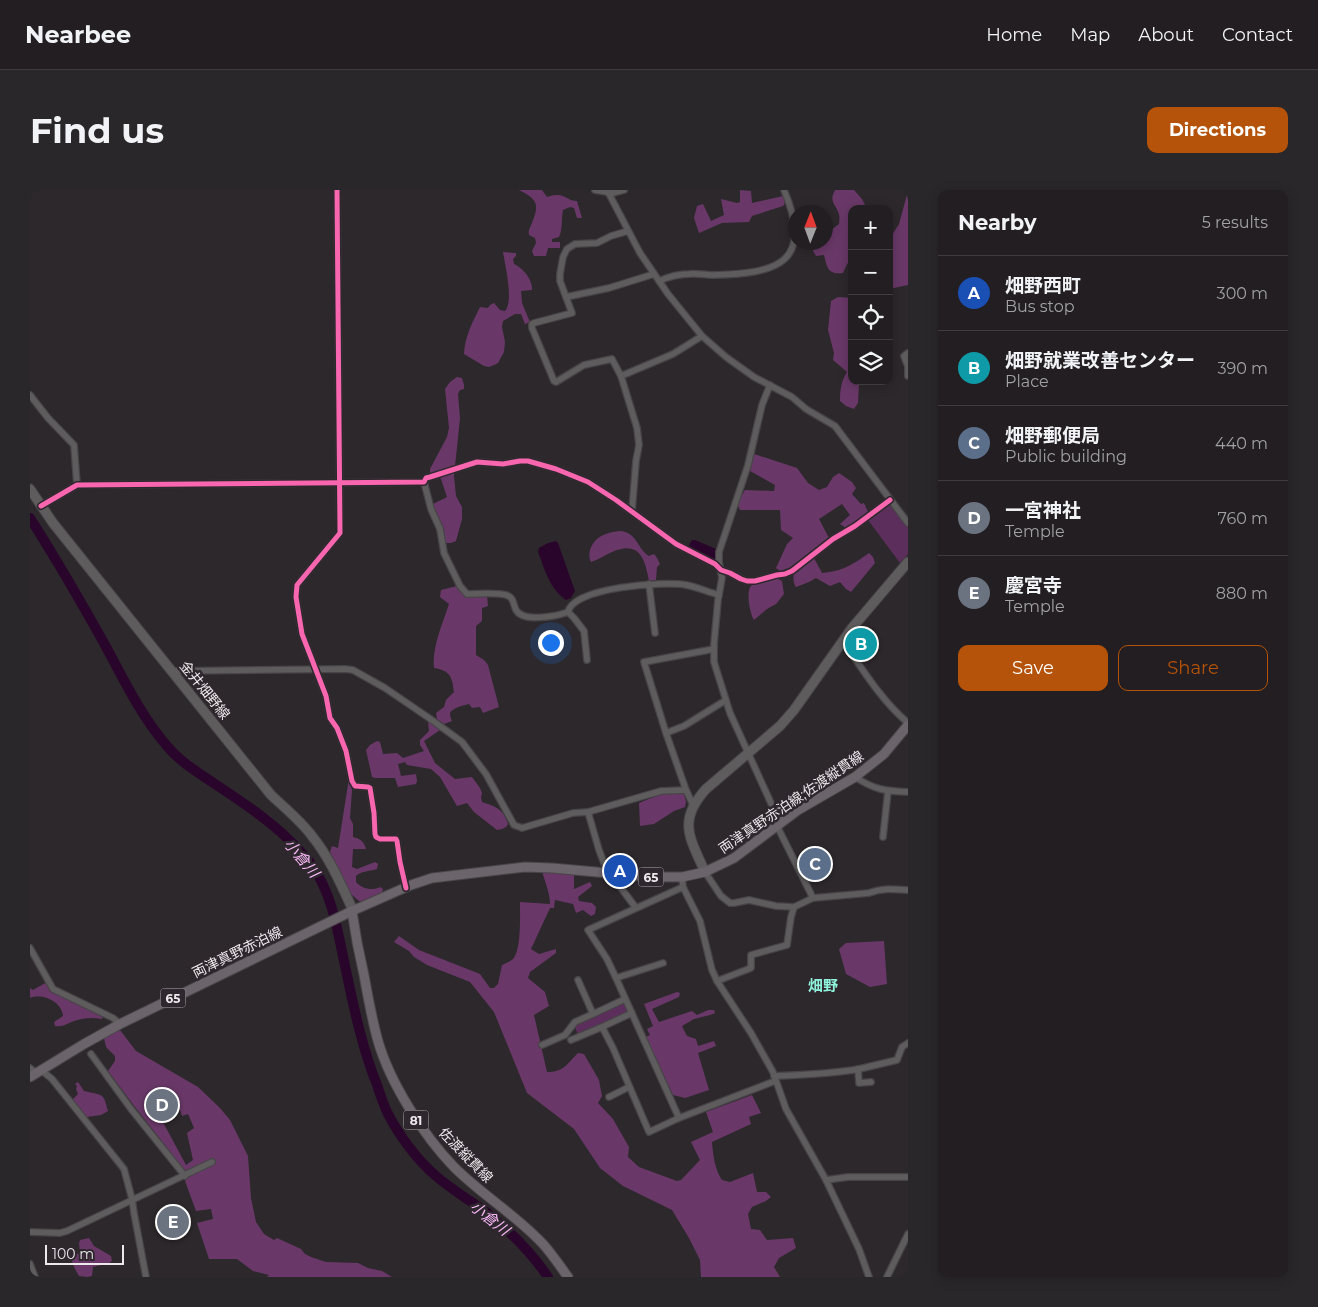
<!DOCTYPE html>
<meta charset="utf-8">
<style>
body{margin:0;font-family:Montserrat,"Noto Sans JP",sans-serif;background:#2a272a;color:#f1f3f6}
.controls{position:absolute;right:15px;top:15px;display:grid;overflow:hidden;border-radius:10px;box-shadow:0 2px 12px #0003}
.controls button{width:45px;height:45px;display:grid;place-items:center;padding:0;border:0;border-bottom:1px solid #3f3c3f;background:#221e21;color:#f1f3f6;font:25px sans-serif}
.compass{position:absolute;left:758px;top:15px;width:45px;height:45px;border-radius:50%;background:#221e21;box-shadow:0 2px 12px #0003;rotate:1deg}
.scale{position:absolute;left:15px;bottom:12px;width:79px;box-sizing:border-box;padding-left:5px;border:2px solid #ece8ec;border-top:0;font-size:14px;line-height:18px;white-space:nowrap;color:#ece8ec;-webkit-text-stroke:4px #2e272d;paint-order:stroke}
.you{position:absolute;left:520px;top:452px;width:18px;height:18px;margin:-12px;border:4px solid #fff;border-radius:50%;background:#1a73e8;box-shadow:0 0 0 8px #1a73e833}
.badge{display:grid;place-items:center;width:32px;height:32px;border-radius:50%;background:#b45309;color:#fff;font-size:16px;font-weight:700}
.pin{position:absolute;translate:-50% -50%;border:2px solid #fff;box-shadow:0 1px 5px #0006}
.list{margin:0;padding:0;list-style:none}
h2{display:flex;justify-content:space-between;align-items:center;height:65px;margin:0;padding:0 20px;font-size:21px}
h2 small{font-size:16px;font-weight:400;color:#a2a2a5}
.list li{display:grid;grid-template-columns:32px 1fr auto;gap:15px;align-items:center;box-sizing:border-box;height:75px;padding:0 20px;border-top:1px solid #3f3c3f}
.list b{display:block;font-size:19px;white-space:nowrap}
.list p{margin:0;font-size:16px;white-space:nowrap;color:#a2a2a5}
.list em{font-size:16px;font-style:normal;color:#a2a2a5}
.actions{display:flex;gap:10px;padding:15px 20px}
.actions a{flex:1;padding:11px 0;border:1px solid #b45309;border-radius:10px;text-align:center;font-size:18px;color:#b45309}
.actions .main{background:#b45309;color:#fff}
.icon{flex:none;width:28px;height:28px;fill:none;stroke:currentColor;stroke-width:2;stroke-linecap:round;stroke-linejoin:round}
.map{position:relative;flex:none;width:878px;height:1087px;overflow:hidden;border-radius:10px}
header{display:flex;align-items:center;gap:30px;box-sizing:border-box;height:70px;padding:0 25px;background:#221e21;border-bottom:1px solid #3f3c3f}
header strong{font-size:24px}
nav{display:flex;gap:28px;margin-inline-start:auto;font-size:18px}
.intro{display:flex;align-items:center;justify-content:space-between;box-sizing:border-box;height:120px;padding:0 30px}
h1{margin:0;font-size:35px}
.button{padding:12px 22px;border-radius:10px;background:#b45309;color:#fff;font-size:18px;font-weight:700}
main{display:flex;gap:30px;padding:0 30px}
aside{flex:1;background:#221e21;border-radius:10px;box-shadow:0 2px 12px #0003}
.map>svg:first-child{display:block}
.green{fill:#5c2e5b}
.forest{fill:#693868;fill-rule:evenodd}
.water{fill:#2a052b}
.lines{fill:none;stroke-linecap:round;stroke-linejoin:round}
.river{stroke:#2a052b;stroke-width:10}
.street-casing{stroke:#484548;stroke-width:8}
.secondary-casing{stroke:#484548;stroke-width:11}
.primary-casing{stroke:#484548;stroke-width:11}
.street{stroke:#5f5c5e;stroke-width:5.5}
.secondary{stroke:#5f5c5e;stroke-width:9}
.primary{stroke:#6b646a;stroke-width:9}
.cycleway-casing{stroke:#2e272d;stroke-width:8}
.cycleway{stroke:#f766af;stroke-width:5}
.labels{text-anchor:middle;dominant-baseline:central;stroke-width:5;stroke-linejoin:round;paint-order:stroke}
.shield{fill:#2e272d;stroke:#b3aeb3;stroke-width:1}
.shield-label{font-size:12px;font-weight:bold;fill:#ece8ec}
.street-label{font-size:14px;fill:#ece8ec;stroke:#2e272d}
.water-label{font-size:15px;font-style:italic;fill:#f9b8f7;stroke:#2e272d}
.neighbourhood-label{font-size:15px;font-weight:bold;fill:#8ff3dc;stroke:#2e272d}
</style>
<header>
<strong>Nearbee</strong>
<nav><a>Home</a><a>Map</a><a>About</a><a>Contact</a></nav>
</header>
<div class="intro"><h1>Find us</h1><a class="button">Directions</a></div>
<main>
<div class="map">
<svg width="878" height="1087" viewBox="0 0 878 1087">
<rect width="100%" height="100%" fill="#2d282c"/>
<g class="green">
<polygon points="857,316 861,316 878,338 878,364 870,373 838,330"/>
<polygon points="595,813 598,821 595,825 548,844 545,838 545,835"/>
</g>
<g class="forest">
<path d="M 489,0 L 512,0 L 517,7 C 520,6 523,5 526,5 C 534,4 539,11 547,11 L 552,28 L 547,28 L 544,18 L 540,17 L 533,20 C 531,29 533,39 529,47 L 522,49 L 522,52 L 530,52 L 530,58 L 518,58 L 516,66 L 504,66 L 502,61 L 506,53 L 505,48 L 499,45 C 498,40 500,38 502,33 C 510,14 507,9 489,0 Z"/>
<polygon points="710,0 721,1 722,13 753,6 755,13 753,16 722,26 719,32 692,33 669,43 664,28 667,16 673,14 681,31 694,25 691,9 707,13 710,12"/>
<path d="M 805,0 L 824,0 L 832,9 L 837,19 L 822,19 L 822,69 L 817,74 L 813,83 C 798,85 797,78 794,65 L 786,66 L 782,59 L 782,53 L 796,52 L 796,44 L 809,34 C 809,33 810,26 809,25 C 807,14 798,13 805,0 Z"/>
<polygon points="878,1 878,95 859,99 859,50 869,34"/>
<path d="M 473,62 L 486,63 L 486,66 L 483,69 L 484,74 C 493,78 503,90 502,100 L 491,101 L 492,113 L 500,132 L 495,134 L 491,124 L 485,124 L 473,131 L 472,137 L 475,152 L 474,162 L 468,173 L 464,175 L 459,177 L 454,176 L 434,164 C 435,146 442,133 450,117 L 458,118 L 460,115 L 464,113 L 470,120 L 475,121 C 484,111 475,75 473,62 Z"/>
<path d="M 808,107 L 822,108 L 822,191 L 834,191 L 829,195 L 828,213 L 824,219 L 816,216 L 810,211 C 810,201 811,191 817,182 L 803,170 L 804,163 L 798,140 L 801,111 Z"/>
<polygon points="427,187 432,188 434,195 434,199 430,200 428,204 430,228 424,286 426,306 432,317 432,329 426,351 421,353 415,353 413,341 403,314 417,307 411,289 405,283 402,284 400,283 400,279 417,247 419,238 415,199 420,192"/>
<polygon points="724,264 767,278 778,293 789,300 797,297 803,287 809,283 822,292 826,298 822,304 831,314 834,313 838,322 816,338 810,334 820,325 812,314 789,329 799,348 761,377 750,381 746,378 757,354 763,348 751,340 750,320 710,320 707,313 715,300 744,301 745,295 720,281"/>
<path d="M 589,341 C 608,342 606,358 619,366 L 624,364 L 627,368 L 630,374 L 627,377 L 626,390 L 619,391 C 615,368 609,350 582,362 C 575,365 568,370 561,372 C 559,367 559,365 560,360 C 565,346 576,343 589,341 Z"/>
<path d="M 839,363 L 843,367 L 845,373 L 821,402 L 816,399 L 810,392 L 800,396 L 786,388 L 779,392 L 766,397 C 763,392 763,388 764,383 L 784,368 L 792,383 C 813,381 822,375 839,363 Z"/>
<path d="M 741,389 L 748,389 L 752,391 L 754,404 L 746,414 L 737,419 L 724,430 C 720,424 715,400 722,395 C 726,391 736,391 741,389 Z"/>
<path d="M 427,396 L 435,406 L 457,406 L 458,416 L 452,418 L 452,431 L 446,436 L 446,465 L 454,470 L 458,475 L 469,517 L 453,523 L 450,517 L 442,518 L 439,514 C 434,515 422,518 420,523 C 420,526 421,529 422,531 L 414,534 L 407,529 L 406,523 L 414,517 L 416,510 L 424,502 C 422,487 421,481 404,478 C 402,456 413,433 419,414 L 410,407 L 411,400 Z"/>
<path d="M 399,531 L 410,540 L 394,551 L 405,573 L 425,589 L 442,587 L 450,598 L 452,603 L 451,607 L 452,612 C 467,617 473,619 478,634 L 476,637 L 472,639 L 467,640 L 444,622 L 437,613 L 427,616 L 410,587 L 401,579 L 377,575 L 375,572 L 368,574 L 371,586 L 386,584 L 387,591 L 386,594 L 368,597 L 365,588 L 345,588 L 342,587 L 336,560 L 340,555 L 347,551 L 350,552 L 353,564 L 367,563 L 373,568 L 394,561 L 390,555 L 390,550 L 399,541 L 398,532 Z"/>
<path d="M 319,588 L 322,600 L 320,628 L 323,634 L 323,647 C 330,649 334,651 336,659 L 323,659 L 322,677 L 327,679 L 345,672 L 348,674 L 347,679 C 340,681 332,681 326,686 L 326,692 C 332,699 342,701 350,697 L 353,699 L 352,703 L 337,711 L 329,711 L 321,704 L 300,662 L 302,656 L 308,658 Z"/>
<polygon points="649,602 654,604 656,612 655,617 644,621 624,634 610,636 609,613 631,604"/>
<path d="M 512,681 L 544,685 L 544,699 L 560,692 L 562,696 L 548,707 L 549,711 L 562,713 L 566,717 L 565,724 L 561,726 L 553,720 L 546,723 L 543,714 L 525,710 L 524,718 L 520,718 L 501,759 L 509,764 L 526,759 L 526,763 L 500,782 L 498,788 L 515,802 L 519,816 L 504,825 L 517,882 C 534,882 537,874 548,863 L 554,864 L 569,890 L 572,906 L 568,913 L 583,929 L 599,957 L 598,967 L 609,977 L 647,991 L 651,990 L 670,970 L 661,952 L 683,942 L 676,922 L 722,905 L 731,923 L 719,927 L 721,934 L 682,952 C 683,965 685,980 692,990 L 700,992 L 723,983 L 727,1002 L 736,1002 L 741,1007 L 736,1011 L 722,1017 L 718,1024 L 721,1039 L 730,1040 L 737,1050 L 763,1048 L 766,1058 L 749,1068 L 744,1077 L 750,1087 L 671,1087 L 670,1070 L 659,1048 L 642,1020 L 593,996 L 570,978 L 544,939 L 497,903 L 464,822 L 440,792 L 397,775 L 384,767 L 379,761 L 364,752 L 369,746 L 389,760 L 450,784 L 460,798 L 464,798 L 468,794 L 472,775 C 476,773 483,771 485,766 C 491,755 490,726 490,712 L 520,714 C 520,703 515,692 512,681 Z"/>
<polygon points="854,751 857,794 840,797 816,784 809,759 816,753"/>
<path d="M 17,792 L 22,801 L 73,826 L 72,829 C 62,827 53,828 44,831 C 36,834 34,837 25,836 L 24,832 L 33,826 C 32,812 13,803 0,808 L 0,798 L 3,800 Z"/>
<polygon points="647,802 650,803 649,807 622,819 629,832 662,821 667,825 678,820 684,820 685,823 680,825 664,829 652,836 657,846 666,849 668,856 684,851 686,856 668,863 679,900 655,908 643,905 616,847 620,845 617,839 623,836 614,814"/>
<path d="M 90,840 L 106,861 L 168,897 L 190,918 L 200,930 L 218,966 L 221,1008 L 226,1032 L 234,1044 L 244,1050 L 247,1048 L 271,1059 L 275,1064 L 281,1067 L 296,1072 L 328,1073 L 338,1078 L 352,1081 L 362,1087 L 237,1087 L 239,1085 L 223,1081 L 207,1069 L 179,1069 L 167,1033 L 183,1029 L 181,1019 L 166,1021 L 155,991 L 159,986 L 102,913 L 78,881 L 85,871 L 85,866 L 76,857 L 74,848 ZM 136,901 L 142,912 L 147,911 L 152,926 L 158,924 L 164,938 L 157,943 L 163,970 L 156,975 L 120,908 Z"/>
<path d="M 48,892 L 54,901 C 74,906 73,902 78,921 L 71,925 L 57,927 L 42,910 L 48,904 L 46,899 L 47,896 L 45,894 Z"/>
<polygon points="59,1048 64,1056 81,1066 82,1071 79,1073 63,1077 62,1086 57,1087 49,1086 45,1079 40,1067 50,1063 49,1053 50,1050"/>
</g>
<g class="water">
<polygon points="662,350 665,350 686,359 685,370 683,371 659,358 658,357"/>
<path d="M 526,351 L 528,353 L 545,401 L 541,408 L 536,410 C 519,398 515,380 508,362 L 509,358 L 518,353 Z"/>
</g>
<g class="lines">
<path class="river" d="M 0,328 C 26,369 51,412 75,455 C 94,490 111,526 137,556 C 150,572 169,583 185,594 C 215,614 244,633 268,659 C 273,665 279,670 283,677 C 302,705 307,738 314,771 C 323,813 331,855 347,895 C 350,904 353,913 357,922 C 368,944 387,970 406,986 C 421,999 439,1010 456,1022 C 480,1041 501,1062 518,1087"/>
<defs>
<g id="street">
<polyline points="307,0 310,343 267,395 266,407 272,444 296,506 300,528 307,538 316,561 322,591 325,596 338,597 340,598 344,623 345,644 346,647 350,649 366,649 367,651 370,672 376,698"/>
<polyline points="565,0 583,3 594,0"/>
<polyline points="577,0 610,63 638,104 672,146 696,167 724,187 762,207 776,219 805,236 878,333"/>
<path d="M 629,91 C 638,87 649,84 659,84 C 667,83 674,85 682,85 C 747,84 785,73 754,0"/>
<polyline points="536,107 530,91 530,84 533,67 537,59 545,54 567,53 581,46 598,41"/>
<polyline points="877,174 874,166 878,163"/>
<polyline points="878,174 878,186"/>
<polyline points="591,186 582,169 554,175 526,192 524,191 502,138 502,134 504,133 542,123 536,107 579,98 624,84"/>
<polyline points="740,195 732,215 718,275 689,362 689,372 692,388 688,410 684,454 684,472 700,523 750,633"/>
<polyline points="0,205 18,228 44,255 47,295"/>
<path d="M 394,292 L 401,319 L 410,339 L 414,363 L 430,396 L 437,404 C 447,404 467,402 476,405 C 484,407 483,414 486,420 C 493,433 527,426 538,422 C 543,397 634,391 656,395 C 667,397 678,402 689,405"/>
<polyline points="11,316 47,295 394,292 396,288 400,287 447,272 473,274 490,271 498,271 526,279 558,292 586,310 646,354 685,374 691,380 700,383 711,389 717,391 725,391 747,385 755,384 762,381 803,349 825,336 860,310"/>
<polyline points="602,321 606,271 609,255 607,238 591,186 643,164 672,146"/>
<polyline points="619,394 625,443"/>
<polyline points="538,422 544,428 554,441 557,470"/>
<path d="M 813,451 C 833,480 851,510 878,533"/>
<polyline points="684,459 614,472 636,543 654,536 696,510"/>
<polyline points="144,483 145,481 315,479 323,480 355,498 399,528 432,552 456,584 484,635 492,638 543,623 558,622 631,601 656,600 663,615"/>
<polyline points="636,543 656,600"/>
<path d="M 825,587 C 845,600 855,601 878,602"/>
<polyline points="558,622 569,660 579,686 588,694 606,718"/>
<polyline points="747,636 783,708"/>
<polyline points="853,647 858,601"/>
<path d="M 675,682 L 691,706 L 700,713 L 704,713 L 719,710 L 746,716 L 764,717 L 783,708 L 839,703 C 852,698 864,699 878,700"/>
<polyline points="652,687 653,697 670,731 682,780 687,791 721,843 743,882 756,919 796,990 829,1059 839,1087"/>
<polyline points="0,758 23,799 83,828 90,834"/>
<polyline points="586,788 633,773"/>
<polyline points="548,790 563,824 595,809"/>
<polyline points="687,791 721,778 721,765 757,755 761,727 764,717"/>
<polyline points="602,823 572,837 583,858 619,942 649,928 745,891"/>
<polyline points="541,850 572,837"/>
<polyline points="512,855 535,845 545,832 563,824"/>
<polyline points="61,864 101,919 155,986"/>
<polyline points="0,878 6,883"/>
<polyline points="828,879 829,893 841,892"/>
<polyline points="11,880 22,889 94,979 102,1009 104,1023 116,1087"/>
<path d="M 744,886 C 772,885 801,884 829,879 C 842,876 854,873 867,870 L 872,857 L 878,853"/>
<polyline points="579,907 599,897"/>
<polyline points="649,928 586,788 577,769 558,740 653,697"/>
<polyline points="796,990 818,987 878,987"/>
<polyline points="0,1042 30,1043 37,1041 182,972"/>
<polyline points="0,1074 5,1087"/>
<polyline points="857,1087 878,1044"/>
</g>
<g id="secondary">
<path d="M 0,299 L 23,333 L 241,605 C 255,618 271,631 282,646 C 299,667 310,692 321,716 L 322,721"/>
<path d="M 675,682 C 660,648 647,631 676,599 L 750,536 L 764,520 L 822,438 L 878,372"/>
</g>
<g id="primary">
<path d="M 322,721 C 325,743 329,764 334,785 C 338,807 342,830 348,851 C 360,893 394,946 424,977 C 452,1005 486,1025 513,1054 C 522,1064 530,1076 538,1087"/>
<polyline points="0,887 54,854 90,834 322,721 381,695 402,688 495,677 522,678 622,687 652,687 675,682 704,668 768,620 825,587 854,564 878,535"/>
</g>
</defs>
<use href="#street" class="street-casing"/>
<use href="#secondary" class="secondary-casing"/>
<use href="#primary" class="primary-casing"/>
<use href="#street" class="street"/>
<use href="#secondary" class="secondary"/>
<use href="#primary" class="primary"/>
<defs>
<g id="cycleway">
<polyline points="307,0 310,343 267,395 266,407 272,444 296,506 300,528 307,538 316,561 322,591 325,596 338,597 340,598 344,623 345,644 346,647 350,649 366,649 367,651 370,672 376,698"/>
<polyline points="11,316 47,295 394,292 396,288 400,287 447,272 473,274 490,271 498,271 526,279 558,292 586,310 646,354 685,374 691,380 700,383 711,389 717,391 725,391 747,385 755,384 762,381 803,349 825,336 860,310"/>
</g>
</defs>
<use href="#cycleway" class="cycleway-casing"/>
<use href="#cycleway" class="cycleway"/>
</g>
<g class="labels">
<g class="shield">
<rect x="608.5" y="677.5" width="25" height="19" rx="4"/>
<rect x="130.5" y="798.5" width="25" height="19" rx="4"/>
<rect x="373.5" y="920.5" width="25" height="19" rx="4"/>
</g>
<g class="shield-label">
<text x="621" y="687">65</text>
<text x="143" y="808">65</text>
<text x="386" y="930">81</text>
</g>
<g class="street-label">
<text transform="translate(175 500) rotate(51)">金井畑野線</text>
<text transform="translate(761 612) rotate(-34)">両津真野赤泊線;佐渡縦貫線</text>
<text transform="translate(207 762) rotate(-26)">両津真野赤泊線</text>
<text transform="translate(436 965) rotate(46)">佐渡縦貫線</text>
</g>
<g class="water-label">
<text transform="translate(272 668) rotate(50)">小倉川</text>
<text transform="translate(460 1028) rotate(38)">小倉川</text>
</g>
<g class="neighbourhood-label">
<text x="793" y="795">畑野</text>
</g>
</g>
</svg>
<div class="controls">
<button>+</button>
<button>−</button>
<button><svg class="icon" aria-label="locate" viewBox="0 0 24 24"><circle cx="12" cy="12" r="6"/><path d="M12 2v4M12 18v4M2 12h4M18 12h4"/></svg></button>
<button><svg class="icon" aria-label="layers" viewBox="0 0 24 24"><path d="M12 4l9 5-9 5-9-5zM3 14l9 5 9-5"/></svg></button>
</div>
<svg class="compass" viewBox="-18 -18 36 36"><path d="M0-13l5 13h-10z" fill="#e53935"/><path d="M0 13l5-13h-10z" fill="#a2a2a5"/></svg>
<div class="scale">100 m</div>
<div class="you"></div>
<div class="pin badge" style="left:590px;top:681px;background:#1a4fb4">A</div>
<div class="pin badge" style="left:831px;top:454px;background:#0f9aa8">B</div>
<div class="pin badge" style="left:785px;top:674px;background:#5c6f8a">C</div>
<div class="pin badge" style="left:132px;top:915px;background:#6b7280">D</div>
<div class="pin badge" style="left:143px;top:1032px;background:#6b7280">E</div>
</div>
<aside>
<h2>Nearby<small>5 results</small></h2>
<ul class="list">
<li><span class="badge" style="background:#1a4fb4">A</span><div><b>畑野西町</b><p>Bus stop</p></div><em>300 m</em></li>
<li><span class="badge" style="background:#0f9aa8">B</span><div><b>畑野就業改善センター</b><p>Place</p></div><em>390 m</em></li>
<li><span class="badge" style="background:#5c6f8a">C</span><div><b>畑野郵便局</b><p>Public building</p></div><em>440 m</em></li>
<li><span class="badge" style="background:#6b7280">D</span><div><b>一宮神社</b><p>Temple</p></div><em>760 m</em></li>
<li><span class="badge" style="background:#6b7280">E</span><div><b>慶宮寺</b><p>Temple</p></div><em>880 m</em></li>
</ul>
<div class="actions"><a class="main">Save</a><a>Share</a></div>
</aside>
</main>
